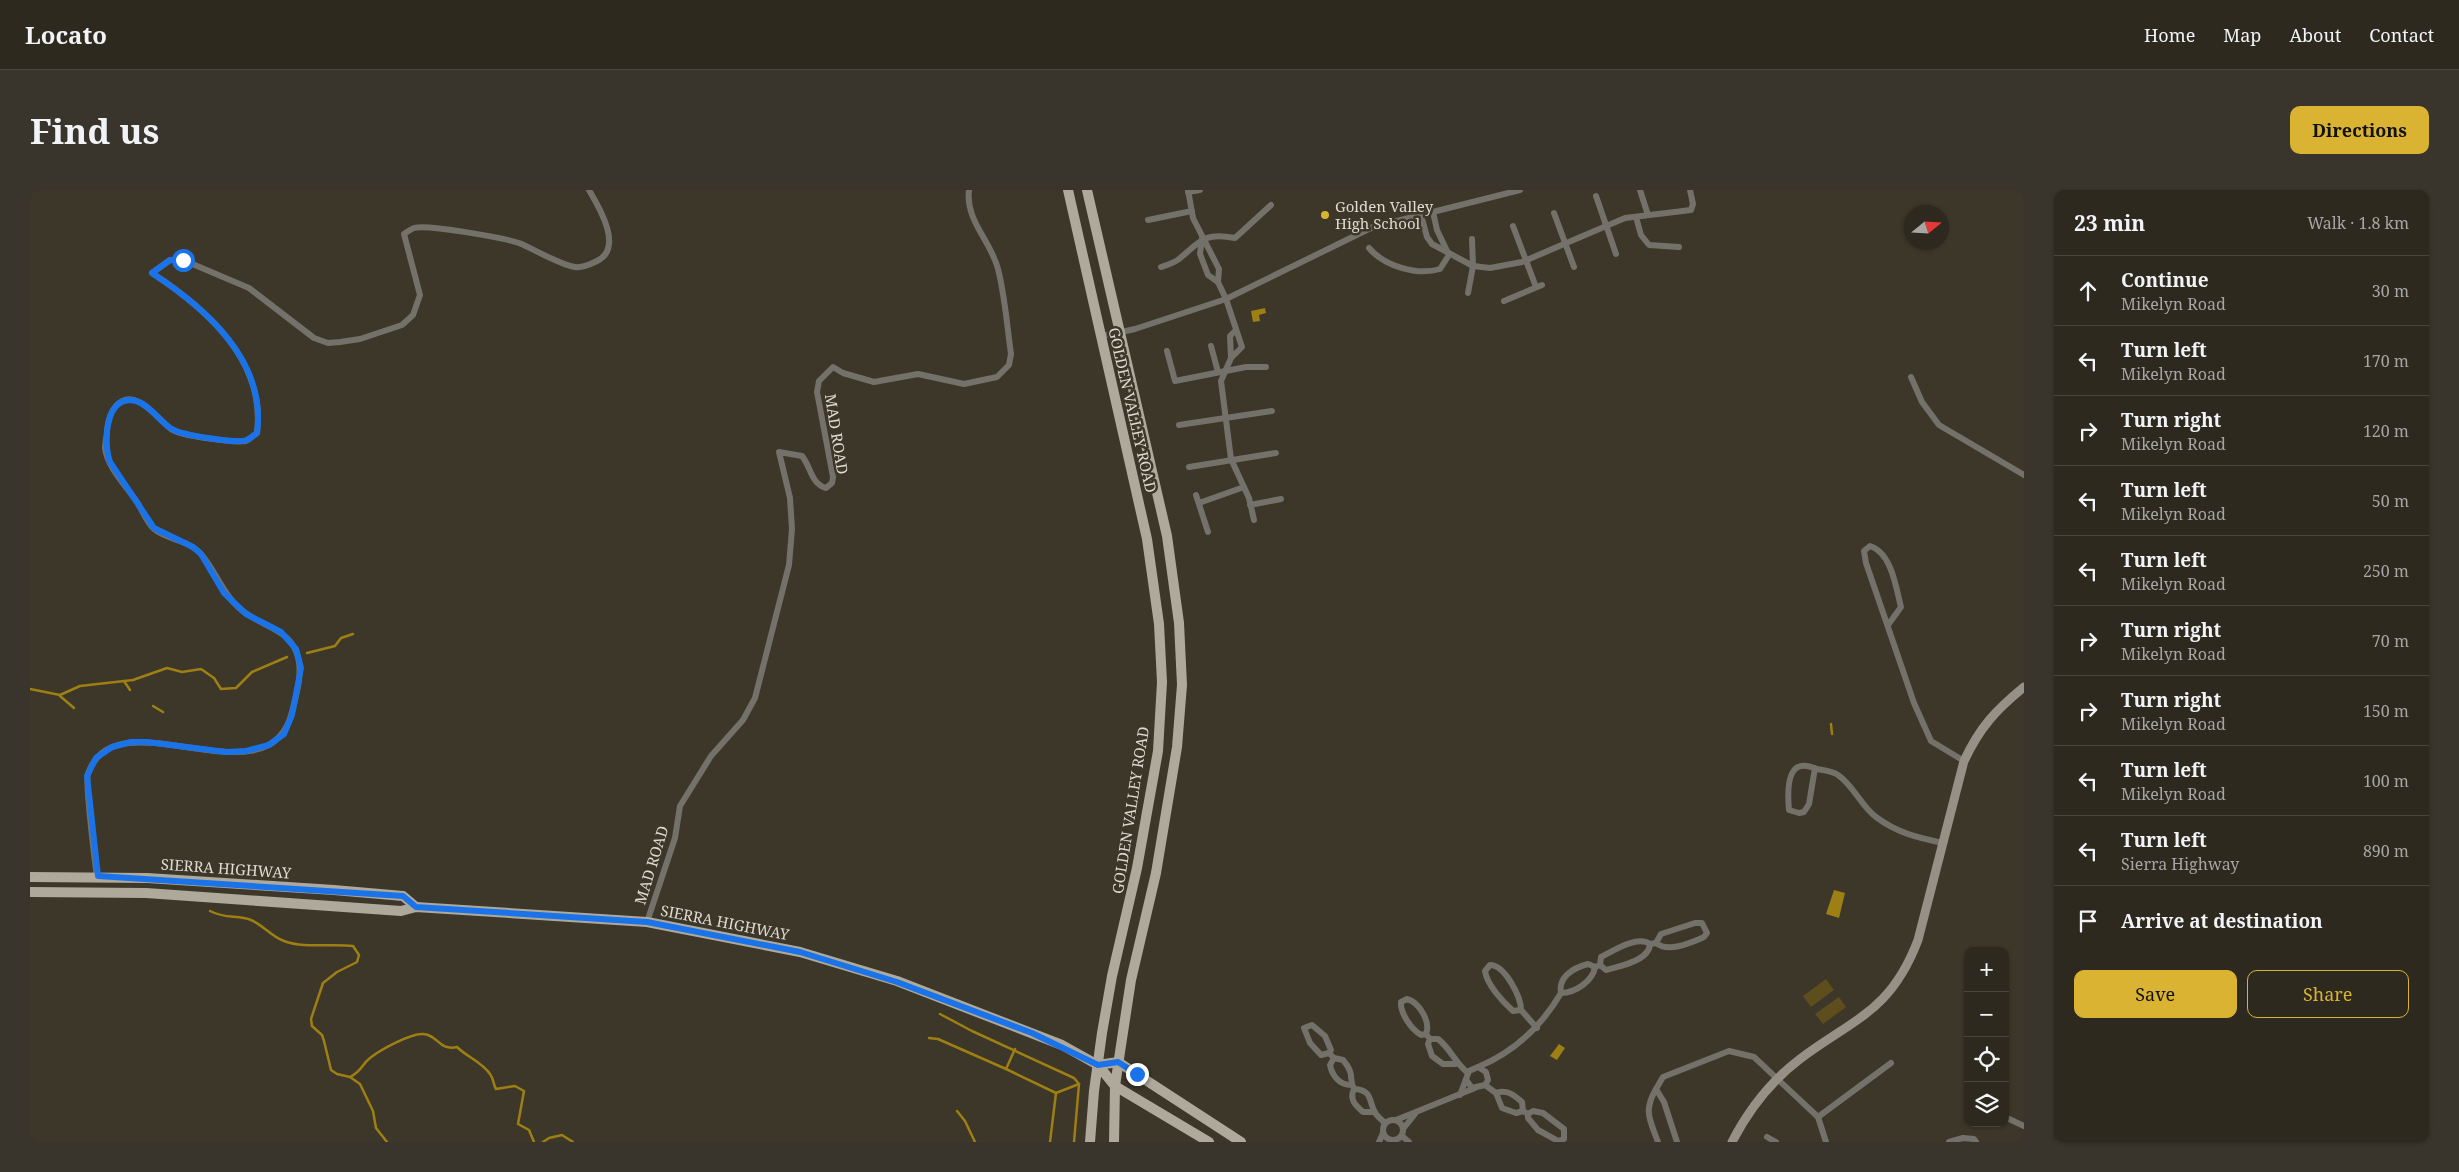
<!DOCTYPE html>
<meta charset="utf-8">
<style>
body{margin:0;font-family:"Noto Serif",serif;background:#39352c;color:#f1f3f6}
.controls{position:absolute;right:15px;bottom:15px;display:grid;overflow:hidden;border-radius:10px;box-shadow:0 1px 4px #0004}
.controls button{width:45px;height:45px;display:grid;place-items:center;padding:0;border:0;border-bottom:1px solid #48453d;background:#2d291f;color:#f1f3f6;font:25px sans-serif}
.compass{position:absolute;left:1874px;top:15px;width:45px;height:45px;border-radius:50%;background:#2d291f;box-shadow:0 1px 4px #0004;rotate:72deg}
.stop{position:absolute;width:15px;height:15px;margin:-11px;border:4px solid #1a73e8;border-radius:50%;background:#fff}
.stop.end{background:#1a73e8;border-color:#fff;box-shadow:0 1px 5px #0008}
.list{margin:0;padding:0;list-style:none}
h2{display:flex;justify-content:space-between;align-items:center;height:65px;margin:0;padding:0 20px;font-size:21px}
h2 small{font-size:16px;font-weight:400;color:#a7a6a4}
.list li{display:grid;grid-template-columns:32px 1fr auto;gap:15px;align-items:center;box-sizing:border-box;height:70px;padding:0 20px;border-top:1px solid #48453d}
.list b{display:block;font-size:19px;white-space:nowrap}
.list p{margin:0;font-size:16px;white-space:nowrap;color:#a7a6a4}
.list em{font-size:16px;font-style:normal;color:#a7a6a4}
.actions{display:flex;gap:10px;padding:15px 20px}
.actions a{flex:1;padding:11px 0;border:1px solid #dab333;border-radius:10px;text-align:center;font-size:18px;color:#dab333}
.actions .main{background:#dab333;color:#111}
.icon{flex:none;width:28px;height:28px;fill:none;stroke:currentColor;stroke-width:2;stroke-linecap:round;stroke-linejoin:round}
.map{position:relative;flex:none;width:1994px;height:952px;overflow:hidden;border-radius:10px}
header{display:flex;align-items:center;gap:30px;box-sizing:border-box;height:70px;padding:0 25px;background:#2d291f;border-bottom:1px solid #48453d}
header strong{font-size:24px}
nav{display:flex;gap:28px;margin-inline-start:auto;font-size:18px}
.intro{display:flex;align-items:center;justify-content:space-between;box-sizing:border-box;height:120px;padding:0 30px}
h1{margin:0;font-size:35px}
.button{padding:12px 22px;border-radius:10px;background:#dab333;color:#111;font-size:18px;font-weight:700}
main{display:flex;gap:30px;padding:0 30px}
aside{flex:1;background:#2d291f;border-radius:10px;box-shadow:0 1px 4px #0004}
.map>svg:first-child{display:block}
.green{fill:#5e4e1d}
.water{fill:#9e7f14}
.lines{fill:none;stroke-linecap:round;stroke-linejoin:round}
.stream{stroke:#9e7f14;stroke-width:2.5}
.street{stroke:#73716a;stroke-width:6}
.secondary{stroke:#959186;stroke-width:9}
.primary{stroke:#aea99b;stroke-width:10}
.route{stroke:#1a73e8;stroke-width:6}
.poi-dot{fill:#dab333;stroke:#3c3729;stroke-width:2}
.labels{text-anchor:middle;dominant-baseline:central;stroke-width:5;stroke-linejoin:round;paint-order:stroke}
.poi-label{font-size:15px;fill:#dedbd2;stroke:#3c3729;text-anchor:start}
.street-label{font-size:15px;fill:#dedbd2;stroke:#3c3729}
</style>
<header>
<strong>Locato</strong>
<nav><a>Home</a><a>Map</a><a>About</a><a>Contact</a></nav>
</header>
<div class="intro"><h1>Find us</h1><a class="button">Directions</a></div>
<main>
<div class="map">
<svg width="1994" height="952" viewBox="0 0 1994 952">
<rect width="100%" height="100%" fill="#3c3729"/>
<g class="green">
<polygon points="1796,789 1804,800 1781,817 1773,806"/>
<polygon points="1809,807 1816,817 1793,834 1785,824"/>
</g>
<g class="water">
<polygon points="1235,118 1236,123 1229,125 1230,131 1223,132 1221,121"/>
<polygon points="1804,700 1815,703 1809,728 1796,724"/>
<polygon points="1529,854 1535,858 1527,870 1520,866"/>
</g>
<g class="lines">
<g class="stream">
<polyline points="277,463 305,456 311,448 323,444"/>
<polyline points="94,491 100,500"/>
<polyline points="0,499 30,505 50,496 103,490 137,478 152,482 171,479 184,488 191,499 206,498 222,482 257,467"/>
<polyline points="30,506 44,518"/>
<polyline points="123,516 133,522"/>
<polyline points="1801,534 1802,544"/>
<path d="M 180,721 C 195,729 208,725 221,730 C 233,735 242,747 254,751 C 275,759 300,753 323,756 L 329,765 L 327,772 L 307,782 L 293,793 L 281,829 L 282,836 L 292,845 L 294,851 L 301,880 L 307,884 L 320,887 C 333,880 331,875 340,868 C 350,860 381,843 393,844 C 409,845 408,861 427,857 C 437,867 452,872 460,884 C 464,889 463,894 466,899 L 485,896 L 494,901 L 488,934 L 499,940 L 504,952"/>
<polyline points="910,824 942,841 1044,888 1049,894 1044,952"/>
<polyline points="899,848 908,849 976,879 985,859"/>
<polyline points="976,879 1026,903"/>
<polyline points="320,887 330,894 343,921 346,938 357,952"/>
<polyline points="927,921 935,931 945,952"/>
<polyline points="513,952 519,948 532,945 543,952"/>
<polyline points="1020,952 1026,903 1049,894"/>
</g>
<g class="street">
<polyline points="1158,0 1163,28 1189,79 1188,92"/>
<polyline points="1610,0 1618,25"/>
<polyline points="1158,2 1170,0"/>
<polyline points="1566,6 1586,64"/>
<polyline points="1403,22 1407,40 1419,65"/>
<polyline points="1524,23 1544,77"/>
<polyline points="1391,25 1397,47 1402,54 1443,76 1460,78 1492,72 1595,28 1661,20 1663,14 1660,0"/>
<polyline points="1606,27 1611,45 1619,55 1649,57"/>
<polyline points="1118,30 1162,21"/>
<polyline points="1483,36 1506,97"/>
<polyline points="1172,48 1170,64 1178,85 1188,92 1196,109 1212,157 1201,168 1191,191 1201,269 1219,308 1224,330"/>
<path d="M 1339,58 C 1354,76 1387,86 1410,79 L 1419,65"/>
<path d="M 1131,77 C 1137,75 1144,73 1149,69 C 1171,51 1174,42 1205,48 L 1241,15"/>
<polyline points="1438,103 1443,76 1442,49"/>
<polyline points="1474,111 1512,95"/>
<polyline points="1072,146 1105,139 1196,109 1343,37 1490,0"/>
<polyline points="1181,156 1188,182"/>
<polyline points="1137,161 1145,191 1216,177 1236,177"/>
<polyline points="1201,168 1200,146 1205,141"/>
<polyline points="1881,187 1892,212 1909,235 1994,285"/>
<polyline points="1149,235 1242,221"/>
<polyline points="1159,277 1246,263"/>
<polyline points="1166,305 1178,342"/>
<polyline points="1169,313 1214,297"/>
<polyline points="1220,315 1251,309"/>
<path d="M 1858,435 L 1871,417 C 1866,398 1862,363 1840,356 L 1834,361 L 1836,373 L 1884,513 L 1901,551 L 1934,571"/>
<path d="M 1785,578 L 1779,614 L 1774,622 L 1769,623 L 1759,620 C 1758,609 1756,583 1768,577 C 1773,574 1782,577 1787,579 C 1793,580 1803,581 1808,585 C 1824,596 1831,616 1846,627 C 1867,643 1889,648 1913,653"/>
<path d="M 67,686 C 65,673 55,592 58,584 C 85,502 239,617 262,522 C 267,502 274,480 266,461 C 257,440 234,436 217,424 C 194,409 188,384 171,364 C 159,350 137,350 124,339 C 117,333 112,320 107,312 C 97,297 77,277 75,258 C 75,253 77,246 77,240 C 78,232 80,222 86,216 C 105,195 127,229 141,239 C 151,246 204,253 216,251 C 219,250 224,245 227,243 C 236,171 177,119 122,83 L 140,70 L 153,70 L 219,98 L 284,148 L 298,153 L 310,152 L 330,149 L 372,135 L 383,125 L 390,105 L 374,44 C 377,42 381,39 384,38 C 397,34 474,48 489,53 C 504,59 530,75 545,77 C 551,78 561,74 567,71 C 594,58 569,17 559,0"/>
<path d="M 617,732 L 645,648 L 650,616 L 681,566 L 713,530 L 725,508 L 759,375 L 762,339 L 760,308 L 749,262 L 772,266 C 781,277 781,294 796,298 L 802,293 L 803,287 L 787,202 L 789,191 L 803,177 L 813,183 L 844,192 L 888,184 L 934,194 L 967,187 L 979,175 L 981,164 C 977,136 975,106 968,79 C 961,51 935,30 939,0"/>
<path d="M 1665,733 L 1672,733 L 1677,743 L 1674,747 C 1660,753 1638,763 1626,753 L 1631,744 Z"/>
<path d="M 1570,775 L 1571,767 C 1583,761 1607,745 1620,754 L 1626,753"/>
<path d="M 1570,775 L 1576,780 C 1590,776 1619,771 1620,754"/>
<path d="M 1531,803 C 1545,803 1563,791 1565,777"/>
<path d="M 1491,820 L 1483,821 C 1473,812 1457,795 1455,781 L 1460,775 C 1475,775 1491,807 1491,820 L 1507,838"/>
<polygon points="1282,835 1295,846 1301,860 1299,863 1291,865 1280,853 1274,838"/>
<path d="M 1396,844 C 1401,832 1389,812 1377,809 L 1371,812 C 1370,823 1381,839 1391,845 L 1396,844 L 1400,849 L 1398,854 L 1402,866 L 1413,874 L 1426,874"/>
<path d="M 1400,849 L 1408,849 C 1421,859 1425,873 1438,883"/>
<path d="M 1299,863 L 1304,868 L 1313,870 C 1326,885 1318,889 1324,899 C 1319,909 1325,915 1333,922 L 1344,922"/>
<path d="M 1304,868 L 1300,875 C 1302,885 1309,895 1321,895"/>
<path d="M 1448,877 C 1484,862 1511,837 1531,803 C 1528,787 1543,778 1558,774 L 1565,777 L 1570,775"/>
<polyline points="1455,895 1466,903 1472,918 1486,923 1493,921"/>
<path d="M 1324,899 C 1344,900 1338,913 1346,924 C 1348,927 1352,930 1355,933"/>
<polyline points="1626,899 1633,887 1699,861 1724,867 1788,927 1796,952"/>
<path d="M 1466,903 C 1477,899 1484,905 1492,912 L 1493,921"/>
<polyline points="1430,905 1439,881 1448,877 1456,882 1458,890 1455,895 1442,898 1437,891"/>
<polyline points="1493,921 1498,924 1498,928 1508,940 1528,951 1534,949 1534,939 1513,923 1503,921 1498,924"/>
<polyline points="1788,927 1861,873"/>
<polyline points="1975,927 1994,936"/>
<circle cx="1363" cy="940" r="10"/>
<polyline points="1366,930 1445,898"/>
<polyline points="1373,939 1385,924"/>
<polyline points="1372,946 1379,952"/>
<polyline points="1737,947 1746,952"/>
<polyline points="1349,952 1353,943"/>
<path d="M 1628,952 C 1620,930 1613,921 1626,899 L 1634,912 L 1647,952"/>
<polyline points="1919,952 1933,948 1944,949 1946,952"/>
</g>
<path class="secondary" d="M 1702,952 C 1718,921 1741,891 1770,869 C 1825,828 1861,821 1888,750 L 1934,571 C 1950,537 1965,521 1994,497"/>
<g class="primary">
<polyline points="1038,0 1117,349 1129,434 1132,492 1128,561 1107,678 1082,786 1072,843 1064,901 1060,952"/>
<polyline points="1057,0 1137,346 1149,433 1152,495 1147,557 1126,683 1101,790 1090,862 1085,896 1084,952"/>
<polyline points="0,687 117,688 304,700 373,706 386,717"/>
<polyline points="0,702 116,703 371,721 386,717 617,732 770,762 867,791 1032,855 1068,875 1085,896 1179,952"/>
<polyline points="1068,875 1088,872 1211,952"/>
</g>
</g>
<g class="lines">
<path class="route" d="M 153,70 L 140,70 L 122,83 C 177,119 237,172 227,243 C 224,245 221,248 217,250 C 208,254 151,245 142,239 C 130,232 119,214 106,211 C 75,203 73,252 80,272 L 124,338 L 163,357 L 171,364 L 194,403 L 216,424 L 251,442 L 266,459 L 271,478 L 262,525 L 254,544 L 239,555 L 216,561 L 196,562 L 117,552 L 101,552 L 82,557 L 66,568 L 57,586 L 68,686 L 373,706 L 386,717 L 617,732 L 770,762 L 867,792 L 1002,843 L 1068,875 L 1088,872 L 1107,884"/>
</g>
<circle class="poi-dot" cx="1295" cy="25" r="5"/>
<g class="labels">
<g class="poi-label">
<text x="1305" y="16">Golden Valley<tspan x="1305" dy="17">High School</tspan></text>
</g>
<g class="street-label">
<text transform="translate(1103 220) rotate(77)">GOLDEN VALLEY ROAD</text>
<text transform="translate(807 244) rotate(81)">MAD ROAD</text>
<text transform="translate(1100 620) rotate(-81)">GOLDEN VALLEY ROAD</text>
<text transform="translate(621 675) rotate(-73)">MAD ROAD</text>
<text transform="translate(196 678) rotate(4)">SIERRA HIGHWAY</text>
<text transform="translate(695 732) rotate(11)">SIERRA HIGHWAY</text>
</g>
</g>
</svg>
<div class="controls">
<button>+</button>
<button>−</button>
<button><svg class="icon" aria-label="locate" viewBox="0 0 24 24"><circle cx="12" cy="12" r="6"/><path d="M12 2v4M12 18v4M2 12h4M18 12h4"/></svg></button>
<button><svg class="icon" aria-label="layers" viewBox="0 0 24 24"><path d="M12 4l9 5-9 5-9-5zM3 14l9 5 9-5"/></svg></button>
</div>
<svg class="compass" viewBox="-18 -18 36 36"><path d="M0-13l5 13h-10z" fill="#e53935"/><path d="M0 13l5-13h-10z" fill="#a7a6a4"/></svg>
<div class="stop" style="left:153px;top:70px"></div>
<div class="stop end" style="left:1107px;top:884px"></div>
</div>
<aside>
<h2>23 min<small>Walk · 1.8 km</small></h2>
<ul class="list">
<li><svg class="icon" aria-label="ahead" viewBox="0 0 24 24"><path d="M12 20V5M6 11l6-6 6 6"/></svg><div><b>Continue</b><p>Mikelyn Road</p></div><em>30 m</em></li>
<li><svg class="icon" aria-label="left" viewBox="0 0 24 24"><path d="M17 20v-9H6M10 6l-5 5 5 5"/></svg><div><b>Turn left</b><p>Mikelyn Road</p></div><em>170 m</em></li>
<li><svg class="icon" aria-label="right" viewBox="0 0 24 24"><path d="M7 20v-9h11M14 6l5 5-5 5"/></svg><div><b>Turn right</b><p>Mikelyn Road</p></div><em>120 m</em></li>
<li><svg class="icon" aria-label="left" viewBox="0 0 24 24"><path d="M17 20v-9H6M10 6l-5 5 5 5"/></svg><div><b>Turn left</b><p>Mikelyn Road</p></div><em>50 m</em></li>
<li><svg class="icon" aria-label="left" viewBox="0 0 24 24"><path d="M17 20v-9H6M10 6l-5 5 5 5"/></svg><div><b>Turn left</b><p>Mikelyn Road</p></div><em>250 m</em></li>
<li><svg class="icon" aria-label="right" viewBox="0 0 24 24"><path d="M7 20v-9h11M14 6l5 5-5 5"/></svg><div><b>Turn right</b><p>Mikelyn Road</p></div><em>70 m</em></li>
<li><svg class="icon" aria-label="right" viewBox="0 0 24 24"><path d="M7 20v-9h11M14 6l5 5-5 5"/></svg><div><b>Turn right</b><p>Mikelyn Road</p></div><em>150 m</em></li>
<li><svg class="icon" aria-label="left" viewBox="0 0 24 24"><path d="M17 20v-9H6M10 6l-5 5 5 5"/></svg><div><b>Turn left</b><p>Mikelyn Road</p></div><em>100 m</em></li>
<li><svg class="icon" aria-label="left" viewBox="0 0 24 24"><path d="M17 20v-9H6M10 6l-5 5 5 5"/></svg><div><b>Turn left</b><p>Sierra Highway</p></div><em>890 m</em></li>
<li><svg class="icon" aria-label="arrive" viewBox="0 0 24 24"><path d="M6 21V4h12l-3 4 3 4H6"/></svg><div><b>Arrive at destination</b></div></li>
</ul>
<div class="actions"><a class="main">Save</a><a>Share</a></div>
</aside>
</main>
